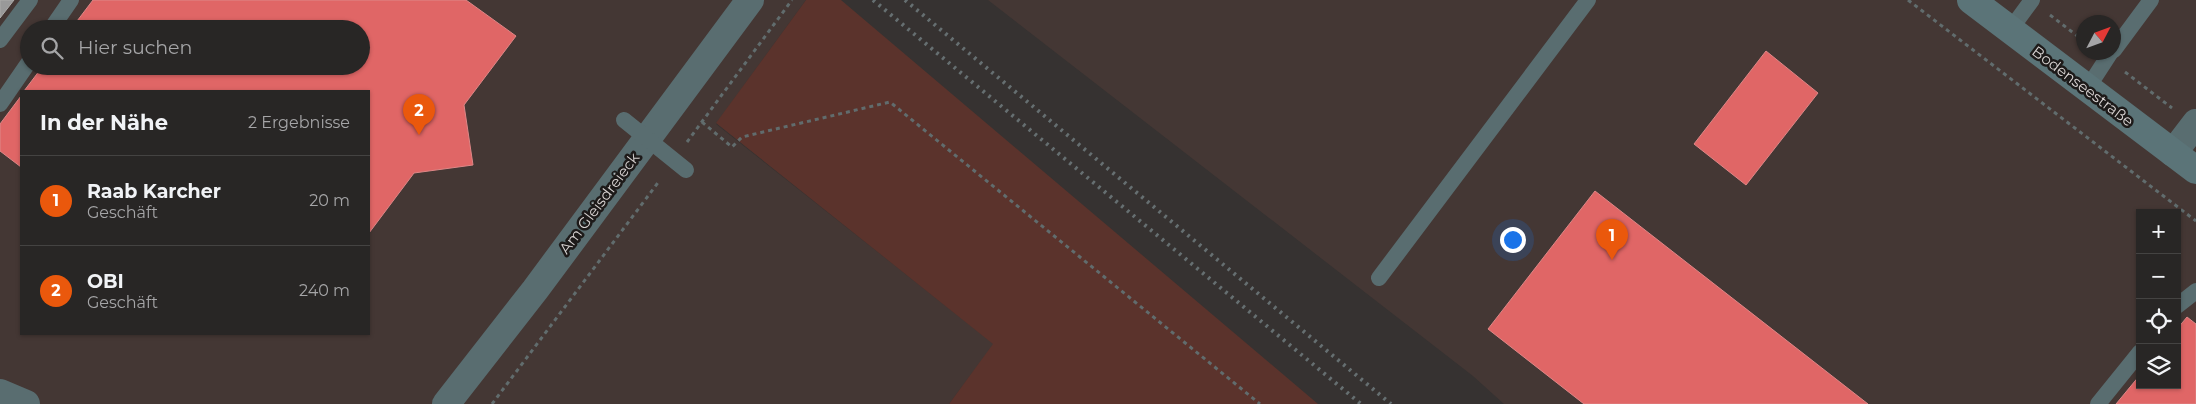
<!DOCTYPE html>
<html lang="de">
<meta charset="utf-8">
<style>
body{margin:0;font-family:Montserrat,sans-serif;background:#343232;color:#f1f3f6}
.controls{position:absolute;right:15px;bottom:15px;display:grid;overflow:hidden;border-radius:0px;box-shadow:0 1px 4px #0004}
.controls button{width:45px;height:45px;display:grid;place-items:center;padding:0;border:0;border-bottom:1px solid #444342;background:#282625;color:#f1f3f6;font:25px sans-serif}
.compass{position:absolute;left:2076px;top:15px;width:45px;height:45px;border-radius:50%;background:#282625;box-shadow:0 1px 4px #0004;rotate:49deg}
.you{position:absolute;left:1512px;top:239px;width:18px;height:18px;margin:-12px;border:4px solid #fff;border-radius:50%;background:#1a73e8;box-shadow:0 0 0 8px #1a73e833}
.badge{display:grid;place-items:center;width:32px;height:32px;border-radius:50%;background:#ea580c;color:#fff;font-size:16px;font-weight:700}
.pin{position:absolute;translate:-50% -41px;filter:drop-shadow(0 1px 2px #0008)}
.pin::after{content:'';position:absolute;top:26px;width:18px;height:15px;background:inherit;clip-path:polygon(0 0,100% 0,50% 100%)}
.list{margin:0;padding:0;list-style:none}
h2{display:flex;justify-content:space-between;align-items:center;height:65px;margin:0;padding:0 20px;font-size:21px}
h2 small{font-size:16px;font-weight:400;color:#a5a5a7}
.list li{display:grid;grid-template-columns:32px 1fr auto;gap:15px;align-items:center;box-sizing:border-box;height:90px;padding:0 20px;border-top:1px solid #444342}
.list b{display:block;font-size:19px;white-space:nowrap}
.list p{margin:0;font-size:16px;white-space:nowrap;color:#a5a5a7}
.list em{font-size:16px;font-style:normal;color:#a5a5a7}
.icon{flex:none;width:28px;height:28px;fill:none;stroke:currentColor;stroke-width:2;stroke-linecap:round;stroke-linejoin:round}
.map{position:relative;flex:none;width:2196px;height:404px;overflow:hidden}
.search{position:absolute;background:#282625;box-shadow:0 1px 4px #0004;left:20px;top:20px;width:350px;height:55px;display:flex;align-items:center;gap:12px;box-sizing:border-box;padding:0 18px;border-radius:28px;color:#a5a5a7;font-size:19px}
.panel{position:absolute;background:#282625;box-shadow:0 1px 4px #0004;left:20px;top:90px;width:350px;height:245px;border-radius:0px}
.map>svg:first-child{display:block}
.built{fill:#443734;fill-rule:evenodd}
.green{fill:#5b332c}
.shops{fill:#e06666;stroke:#de8787}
.industry{fill:#999;stroke:#acabaa}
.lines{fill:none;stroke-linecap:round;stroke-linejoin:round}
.path{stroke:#616c6d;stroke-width:3;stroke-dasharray:4 4;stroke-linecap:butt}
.service{stroke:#596d70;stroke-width:16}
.minor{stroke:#596d70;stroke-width:28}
.primary{stroke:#5b7478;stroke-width:28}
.rail{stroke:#666f71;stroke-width:4;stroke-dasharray:2.5 5;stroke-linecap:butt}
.service-bridge{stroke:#596d70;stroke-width:16}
.labels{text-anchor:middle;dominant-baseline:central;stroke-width:5;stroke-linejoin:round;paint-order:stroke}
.street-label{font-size:15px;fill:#d9d4d3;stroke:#1d1a19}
</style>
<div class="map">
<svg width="2196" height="404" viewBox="0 0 2196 404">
<rect width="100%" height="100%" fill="#363231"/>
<g class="built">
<path d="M 0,0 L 806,0 L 716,124 L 994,344 L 949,404 L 0,404 ZM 29,29 L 361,29 L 361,66 L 29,66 ZM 21,91 L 369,91 L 369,334 L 21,334 Z"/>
<path d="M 988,0 L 2196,0 L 2196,404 L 1504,404 L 1473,376 ZM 2084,22 L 2114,22 L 2114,52 L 2084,52 ZM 2140,213 L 2177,213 L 2177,385 L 2140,385 Z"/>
</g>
<polygon class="green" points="806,0 841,0 1318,404 949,404 993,344 716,123"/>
<g class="shops">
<polygon points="93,0 466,0 516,36 464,105 473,165 414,173 369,233 369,91 24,91 43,66 361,66 361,29 71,29"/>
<polygon points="1766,51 1818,93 1746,185 1694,144"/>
<polygon points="21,96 21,167 0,151 0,124"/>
<polygon points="1595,191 1868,404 1584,404 1488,329"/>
<polygon points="2187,317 2196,324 2196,404 2116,404 2140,375 2140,385 2177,385 2177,329"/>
</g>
<polygon class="industry" points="0,0 14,0 0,18"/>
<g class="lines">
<g class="path">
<polyline points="1908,0 2196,221"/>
<polyline points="2050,15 2084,41"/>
<polyline points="2125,72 2172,108"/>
<polyline points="702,122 732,147 742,137 890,102 1260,404"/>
<polyline points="687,142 792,0"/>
<polyline points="492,404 660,180"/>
</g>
<g class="service">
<polyline points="51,29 71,0"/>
<polyline points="2010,30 2032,0"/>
<polyline points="0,40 30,0"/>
<polyline points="2114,50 2151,0"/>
<polyline points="2087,89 2111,52"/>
<polyline points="0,104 29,62"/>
<polyline points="1379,278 1588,0"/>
<polyline points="2177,306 2196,291"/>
<polyline points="2098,404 2140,352"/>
</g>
<g class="minor">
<polyline points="2173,153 2196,123"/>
<polyline points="0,393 26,404"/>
<polyline points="446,404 535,290 750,0"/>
</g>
<polyline class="primary" points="1971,0 2196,170"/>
<g class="rail">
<polyline points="873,0 1361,404"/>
<polyline points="905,0 1391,404"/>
</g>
<polyline class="service-bridge" points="624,120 686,170"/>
</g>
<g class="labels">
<g class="street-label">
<text transform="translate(2083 86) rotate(37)">Bodenseestraße</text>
<text transform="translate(599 203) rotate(-53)">Am Gleisdreieck</text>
</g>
</g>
</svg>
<div class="controls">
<button>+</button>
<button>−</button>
<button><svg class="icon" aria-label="locate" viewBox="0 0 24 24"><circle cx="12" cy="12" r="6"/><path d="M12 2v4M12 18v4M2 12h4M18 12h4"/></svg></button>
<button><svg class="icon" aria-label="layers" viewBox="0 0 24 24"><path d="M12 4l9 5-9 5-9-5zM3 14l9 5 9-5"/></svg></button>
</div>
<svg class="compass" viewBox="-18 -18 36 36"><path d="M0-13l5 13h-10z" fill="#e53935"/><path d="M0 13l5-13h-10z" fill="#a5a5a7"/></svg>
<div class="you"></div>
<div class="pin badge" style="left:1612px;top:260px">1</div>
<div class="pin badge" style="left:419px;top:135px">2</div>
<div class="search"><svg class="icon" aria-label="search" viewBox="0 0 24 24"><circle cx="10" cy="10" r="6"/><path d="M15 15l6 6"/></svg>Hier suchen</div>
<section class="panel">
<h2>In der Nähe<small>2 Ergebnisse</small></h2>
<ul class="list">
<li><span class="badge">1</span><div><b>Raab Karcher</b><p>Geschäft</p></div><em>20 m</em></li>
<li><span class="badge">2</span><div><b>OBI</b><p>Geschäft</p></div><em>240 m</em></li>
</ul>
</section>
</div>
